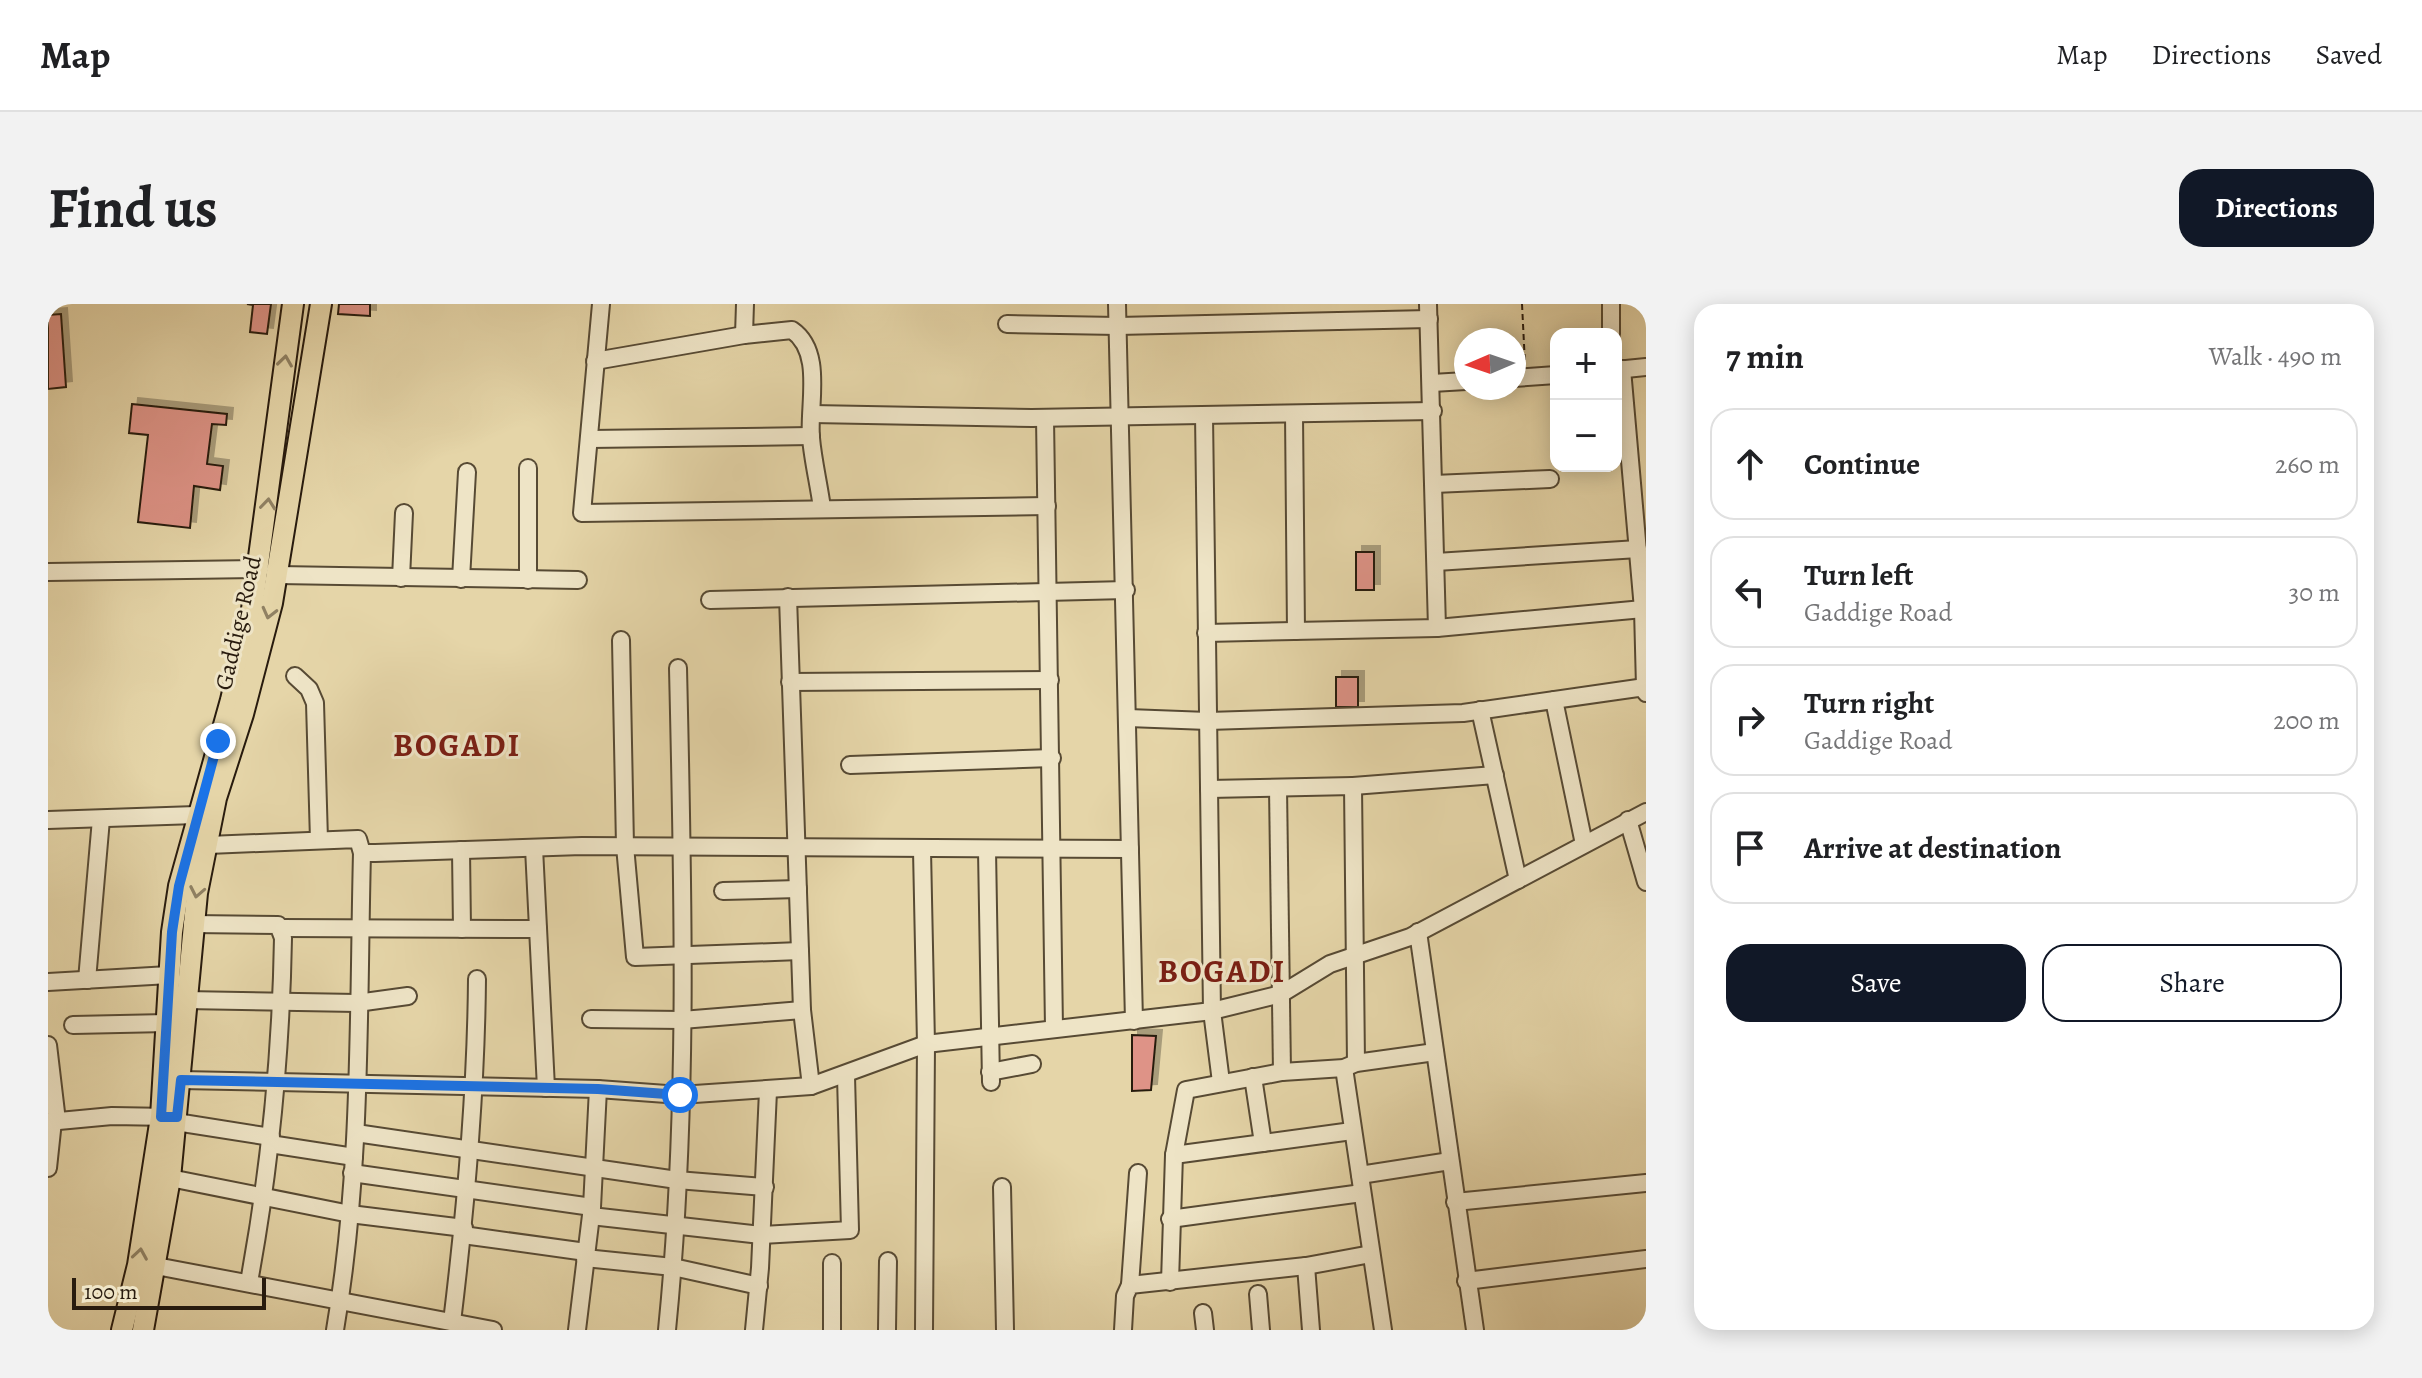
<!DOCTYPE html>
<meta charset="utf-8">
<style>
body{margin:0;font-family:Alegreya,serif;background:#f2f2f2;color:#202124}
.controls{position:absolute;right:24px;top:24px;display:grid;overflow:hidden;border-radius:16px;box-shadow:0 4px 20px #0003}
.controls button{width:72px;height:72px;display:grid;place-items:center;padding:0;border:0;border-bottom:2px solid #e0e0e0;background:#fff;color:#202124;font:40px sans-serif}
.compass{position:absolute;left:1406px;top:24px;width:72px;height:72px;border-radius:50%;background:#fff;box-shadow:0 4px 20px #0003;rotate:268deg}
.scale{position:absolute;left:24px;bottom:20px;width:194px;box-sizing:border-box;padding-left:8px;border:4px solid #281b0e;border-top:0;font-size:22px;line-height:28px;white-space:nowrap;color:#281b0e;-webkit-text-stroke:6px #eee4c6;paint-order:stroke}
.stop{position:absolute;width:24px;height:24px;margin:-18px;border:6px solid #1a73e8;border-radius:50%;background:#fff}
.stop.end{background:#1a73e8;border-color:#fff;box-shadow:0 2px 8px #0008}
.list{margin:0;padding:0;list-style:none}
h2{display:flex;justify-content:space-between;align-items:center;height:104px;margin:0;padding:0 32px;font-size:34px}
h2 small{font-size:26px;font-weight:400;color:#757577}
.list li{display:grid;grid-template-columns:52px 1fr auto;gap:24px;align-items:center;box-sizing:border-box;height:112px;margin:0 16px 16px;padding:0 16px;border:2px solid #e0e0e0;border-radius:24px}
.list b{display:block;font-size:30px;white-space:nowrap}
.list p{margin:0;font-size:26px;white-space:nowrap;color:#757577}
.list em{font-size:26px;font-style:normal;color:#757577}
.actions{display:flex;gap:16px;padding:24px 32px}
.actions a{flex:1;padding:18px 0;border:2px solid #111827;border-radius:24px;text-align:center;font-size:28px;color:#111827}
.actions .main{background:#111827;color:#fff}
.icon{flex:none;width:44px;height:44px;fill:none;stroke:currentColor;stroke-width:2;stroke-linecap:round;stroke-linejoin:round}
.map{position:relative;flex:none;width:1598px;height:1026px;overflow:hidden;border-radius:24px}
header{display:flex;align-items:center;gap:48px;box-sizing:border-box;height:112px;padding:0 40px;background:#fff;border-bottom:2px solid #e0e0e0}
header strong{font-size:38px}
nav{display:flex;gap:44px;margin-inline-start:auto;font-size:28px}
.intro{display:flex;align-items:center;justify-content:space-between;box-sizing:border-box;height:192px;padding:0 48px}
h1{margin:0;font-size:56px}
.button{padding:20px 36px;border-radius:24px;background:#111827;color:#fff;font-size:28px;font-weight:700}
main{display:flex;gap:48px;padding:0 48px}
aside{flex:1;background:#fff;border-radius:24px;box-shadow:0 4px 20px #0003}
.map>svg:first-child{display:block}
.building{fill:#de9387;stroke:#281b0e;stroke-width:2;filter:url(#shadow)}
.lines{fill:none;stroke-linecap:round;stroke-linejoin:round}
.minor-casing{stroke:#574a34;stroke-width:20}
.major-casing{stroke:#281b0e;stroke-width:24}
.path{stroke:#281b0e;stroke-width:2;stroke-dasharray:6 4;stroke-linecap:butt}
.minor{stroke:#eee4c6;stroke-width:16}
.major{stroke:#e5d5a8;stroke-width:20}
.oneway{stroke:#908163}
.route{stroke:#1a73e8;stroke-width:10}
.labels{text-anchor:middle;dominant-baseline:central;stroke-width:6;stroke-linejoin:round;paint-order:stroke}
.street-label{font-size:24px;fill:#281b0e;stroke:#eee4c6}
.district-label{font-size:32px;font-weight:bold;letter-spacing:2px;fill:#7a1f14;stroke:#eee4c6}
</style>
<header>
<strong>Map</strong>
<nav><a>Map</a><a>Directions</a><a>Saved</a></nav>
</header>
<div class="intro"><h1>Find us</h1><a class="button">Directions</a></div>
<main>
<div class="map">
<svg width="1598" height="1026" viewBox="0 0 1598 1026">
<defs>
<filter id="shadow"><feDropShadow dx="6" dy="-6" stdDeviation="0" flood-color="#0004"/></filter>
</defs>
<rect width="100%" height="100%" fill="#e5d5a8"/>
<filter id="stains"><feTurbulence type="fractalNoise" baseFrequency=".0025" numOctaves="4"/><feColorMatrix values="0 0 0 0 .2 0 0 0 0 .09 0 0 0 0 .02 0 0 0 .5 -.17"/></filter>
<radialGradient id="worn" r=".72"><stop offset=".6" stop-color="#630" stop-opacity="0"/><stop offset="1" stop-color="#630" stop-opacity=".3"/></radialGradient>
<g class="building">
<polygon points="199,0 223,0 219,30 202,28 205,1"/>
<polygon points="291,0 322,0 322,12 290,10"/>
<polygon points="13,10 18,83 0,85 0,11"/>
<polygon points="84,100 179,110 178,121 164,120 159,160 175,162 172,186 146,182 142,224 90,218 100,131 81,129"/>
<rect x="1308" y="248" width="18" height="38"/>
<rect x="1288" y="373" width="22" height="30"/>
<polygon points="1084,731 1108,732 1103,786 1084,787"/>
</g>
<g class="lines">
<defs>
<g id="minor">
<polyline points="553,0 534,209 999,202"/>
<path d="M 697,0 L 696,31 L 744,26 C 776,48 760,101 763,134 C 765,157 771,181 774,204"/>
<polyline points="1069,0 1086,717"/>
<polyline points="1380,0 1389,324"/>
<polyline points="1563,0 1563,30"/>
<polyline points="959,20 1070,22 1381,15"/>
<polyline points="547,57 696,31"/>
<polyline points="1574,65 1595,305 1597,383"/>
<polyline points="1568,66 1598,63"/>
<polyline points="1466,74 1508,71"/>
<polyline points="1384,79 1418,77"/>
<polyline points="764,110 984,114 1385,107"/>
<polyline points="1246,110 1248,327"/>
<polyline points="1156,111 1164,707 1173,778"/>
<polyline points="997,114 1006,724"/>
<polyline points="542,135 763,132"/>
<polyline points="1386,180 1502,175"/>
<polyline points="1388,258 1590,245"/>
<polyline points="0,268 212,265"/>
<polyline points="230,271 530,276"/>
<polyline points="353,274 356,209"/>
<polyline points="413,275 419,168"/>
<polyline points="480,276 480,164"/>
<polyline points="740,293 754,706 763,782"/>
<polyline points="662,296 1078,286"/>
<polyline points="1158,329 1389,324 1595,305"/>
<polyline points="573,336 577,542 587,653 752,647"/>
<polyline points="247,372 261,385 267,399 271,536"/>
<polyline points="742,378 1002,376"/>
<polyline points="1506,396 1536,540"/>
<polyline points="1432,406 1470,576"/>
<polyline points="1080,414 1160,417 1415,409 1597,383 1598,389"/>
<polyline points="802,461 1004,454"/>
<polyline points="1305,482 1447,471"/>
<polyline points="1230,484 1234,768"/>
<polyline points="1161,485 1305,482 1308,759"/>
<polyline points="0,516 148,511"/>
<polyline points="1580,516 1598,578"/>
<polyline points="160,541 310,535 314,549 327,549 534,542 1082,545"/>
<polyline points="486,544 498,784"/>
<polyline points="413,546 414,625"/>
<polyline points="874,546 878,740 876,1026"/>
<polyline points="939,546 943,778"/>
<polyline points="675,587 750,585"/>
<path d="M 144,620 L 230,621 L 235,634 C 233,750 222,864 201,978"/>
<polyline points="233,624 490,625"/>
<polyline points="1370,628 1427,1026"/>
<polyline points="39,676 53,515"/>
<polyline points="0,678 121,671"/>
<polyline points="137,696 309,699 360,692"/>
<polyline points="543,715 634,716 754,706"/>
<polyline points="25,721 119,719"/>
<polyline points="0,741 9,817"/>
<polyline points="1296,764 1335,1026"/>
<polyline points="942,768 984,760"/>
<polyline points="1205,773 1215,839"/>
<polyline points="133,776 550,785 632,791 763,782 878,740 1164,707 1233,690 1282,660 1362,633 1598,508"/>
<polyline points="0,818 64,812 122,813"/>
<polyline points="128,818 223,833"/>
<polyline points="308,829 629,876 717,883"/>
<polyline points="222,840 306,853"/>
<polyline points="1126,851 1304,827"/>
<polyline points="0,864 5,817"/>
<polyline points="304,869 544,903"/>
<polyline points="1312,871 1402,857"/>
<polyline points="122,874 302,910 416,924"/>
<polyline points="954,883 957,1026"/>
<polyline points="1407,898 1598,879"/>
<polyline points="543,912 713,931 802,926 798,772"/>
<polyline points="1122,915 1314,889"/>
<polyline points="415,931 538,948"/>
<polyline points="537,954 625,963 711,982"/>
<polyline points="784,959 784,1026"/>
<polyline points="108,962 445,1026"/>
<polyline points="1258,962 1263,1026"/>
<polyline points="1418,977 1598,955"/>
<polyline points="1122,978 1126,851 1138,786 1234,768 1296,764 1308,759 1387,748"/>
<polyline points="1082,981 1090,869"/>
<polyline points="1210,990 1213,1026"/>
<polyline points="1155,1009 1157,1026"/>
<path d="M 404,1018 C 418,903 428,791 429,675"/>
<path d="M 287,1026 C 314,868 310,708 314,549"/>
<polyline points="529,1026 544,903 550,785"/>
<path d="M 619,1026 C 641,806 635,585 630,364"/>
<polyline points="706,1026 712,964 720,787"/>
<polyline points="839,1026 840,957"/>
<polyline points="1075,1026 1077,992 1082,981 1258,962 1323,950"/>
</g>
<g id="major">
<polyline points="74,1026 90,961 113,813 124,628 131,582 183,396 204,305 245,0"/>
<polyline points="95,1026 122,874 149,589 168,494 195,410 224,299 273,0"/>
</g>
</defs>
<use href="#minor" class="minor-casing"/>
<use href="#major" class="major-casing"/>
<polyline class="path" points="1474,0 1477,60"/>
<use href="#minor" class="minor"/>
<use href="#major" class="major"/>
</g>
<defs><path id="oneway-chevron" d="M-2-3.5L2.5 0L-2 3.5" fill="none" stroke-width="1.6" stroke-linecap="round" stroke-linejoin="round" transform="scale(2)"/></defs>
<g class="oneway">
<use href="#oneway-chevron" transform="translate(237 57) rotate(-82)"/>
<use href="#oneway-chevron" transform="translate(220 200) rotate(-84)"/>
<use href="#oneway-chevron" transform="translate(221 309) rotate(104)"/>
<use href="#oneway-chevron" transform="translate(149 588) rotate(101)"/>
<use href="#oneway-chevron" transform="translate(92 950) rotate(-81)"/>
</g>
<g class="lines">
<polyline class="route" points="170,437 131,582 124,628 113,813 129,813 133,776 550,785 632,791"/>
</g>
<g class="labels">
<g class="street-label">
<text transform="translate(190 319) rotate(-77)">Gaddige Road</text>
</g>
<g class="district-label">
<text x="409" y="441">BOGADI</text>
<text x="1174" y="667">BOGADI</text>
</g>
</g>
<rect width="100%" height="100%" filter="url(#stains)"/>
<rect width="100%" height="100%" fill="url(#worn)"/>
</svg>
<div class="controls">
<button>+</button>
<button>−</button>
</div>
<svg class="compass" viewBox="-18 -18 36 36"><path d="M0-13l5 13h-10z" fill="#e53935"/><path d="M0 13l5-13h-10z" fill="#757577"/></svg>
<div class="scale">100 m</div>
<div class="stop" style="left:632px;top:791px"></div>
<div class="stop end" style="left:170px;top:437px"></div>
</div>
<aside>
<h2>7 min<small>Walk · 490 m</small></h2>
<ul class="list">
<li><svg class="icon" aria-label="ahead" viewBox="0 0 24 24"><path d="M12 20V5M6 11l6-6 6 6"/></svg><div><b>Continue</b></div><em>260 m</em></li>
<li><svg class="icon" aria-label="left" viewBox="0 0 24 24"><path d="M17 20v-9H6M10 6l-5 5 5 5"/></svg><div><b>Turn left</b><p>Gaddige Road</p></div><em>30 m</em></li>
<li><svg class="icon" aria-label="right" viewBox="0 0 24 24"><path d="M7 20v-9h11M14 6l5 5-5 5"/></svg><div><b>Turn right</b><p>Gaddige Road</p></div><em>200 m</em></li>
<li><svg class="icon" aria-label="arrive" viewBox="0 0 24 24"><path d="M6 21V4h12l-3 4 3 4H6"/></svg><div><b>Arrive at destination</b></div></li>
</ul>
<div class="actions"><a class="main">Save</a><a>Share</a></div>
</aside>
</main>
